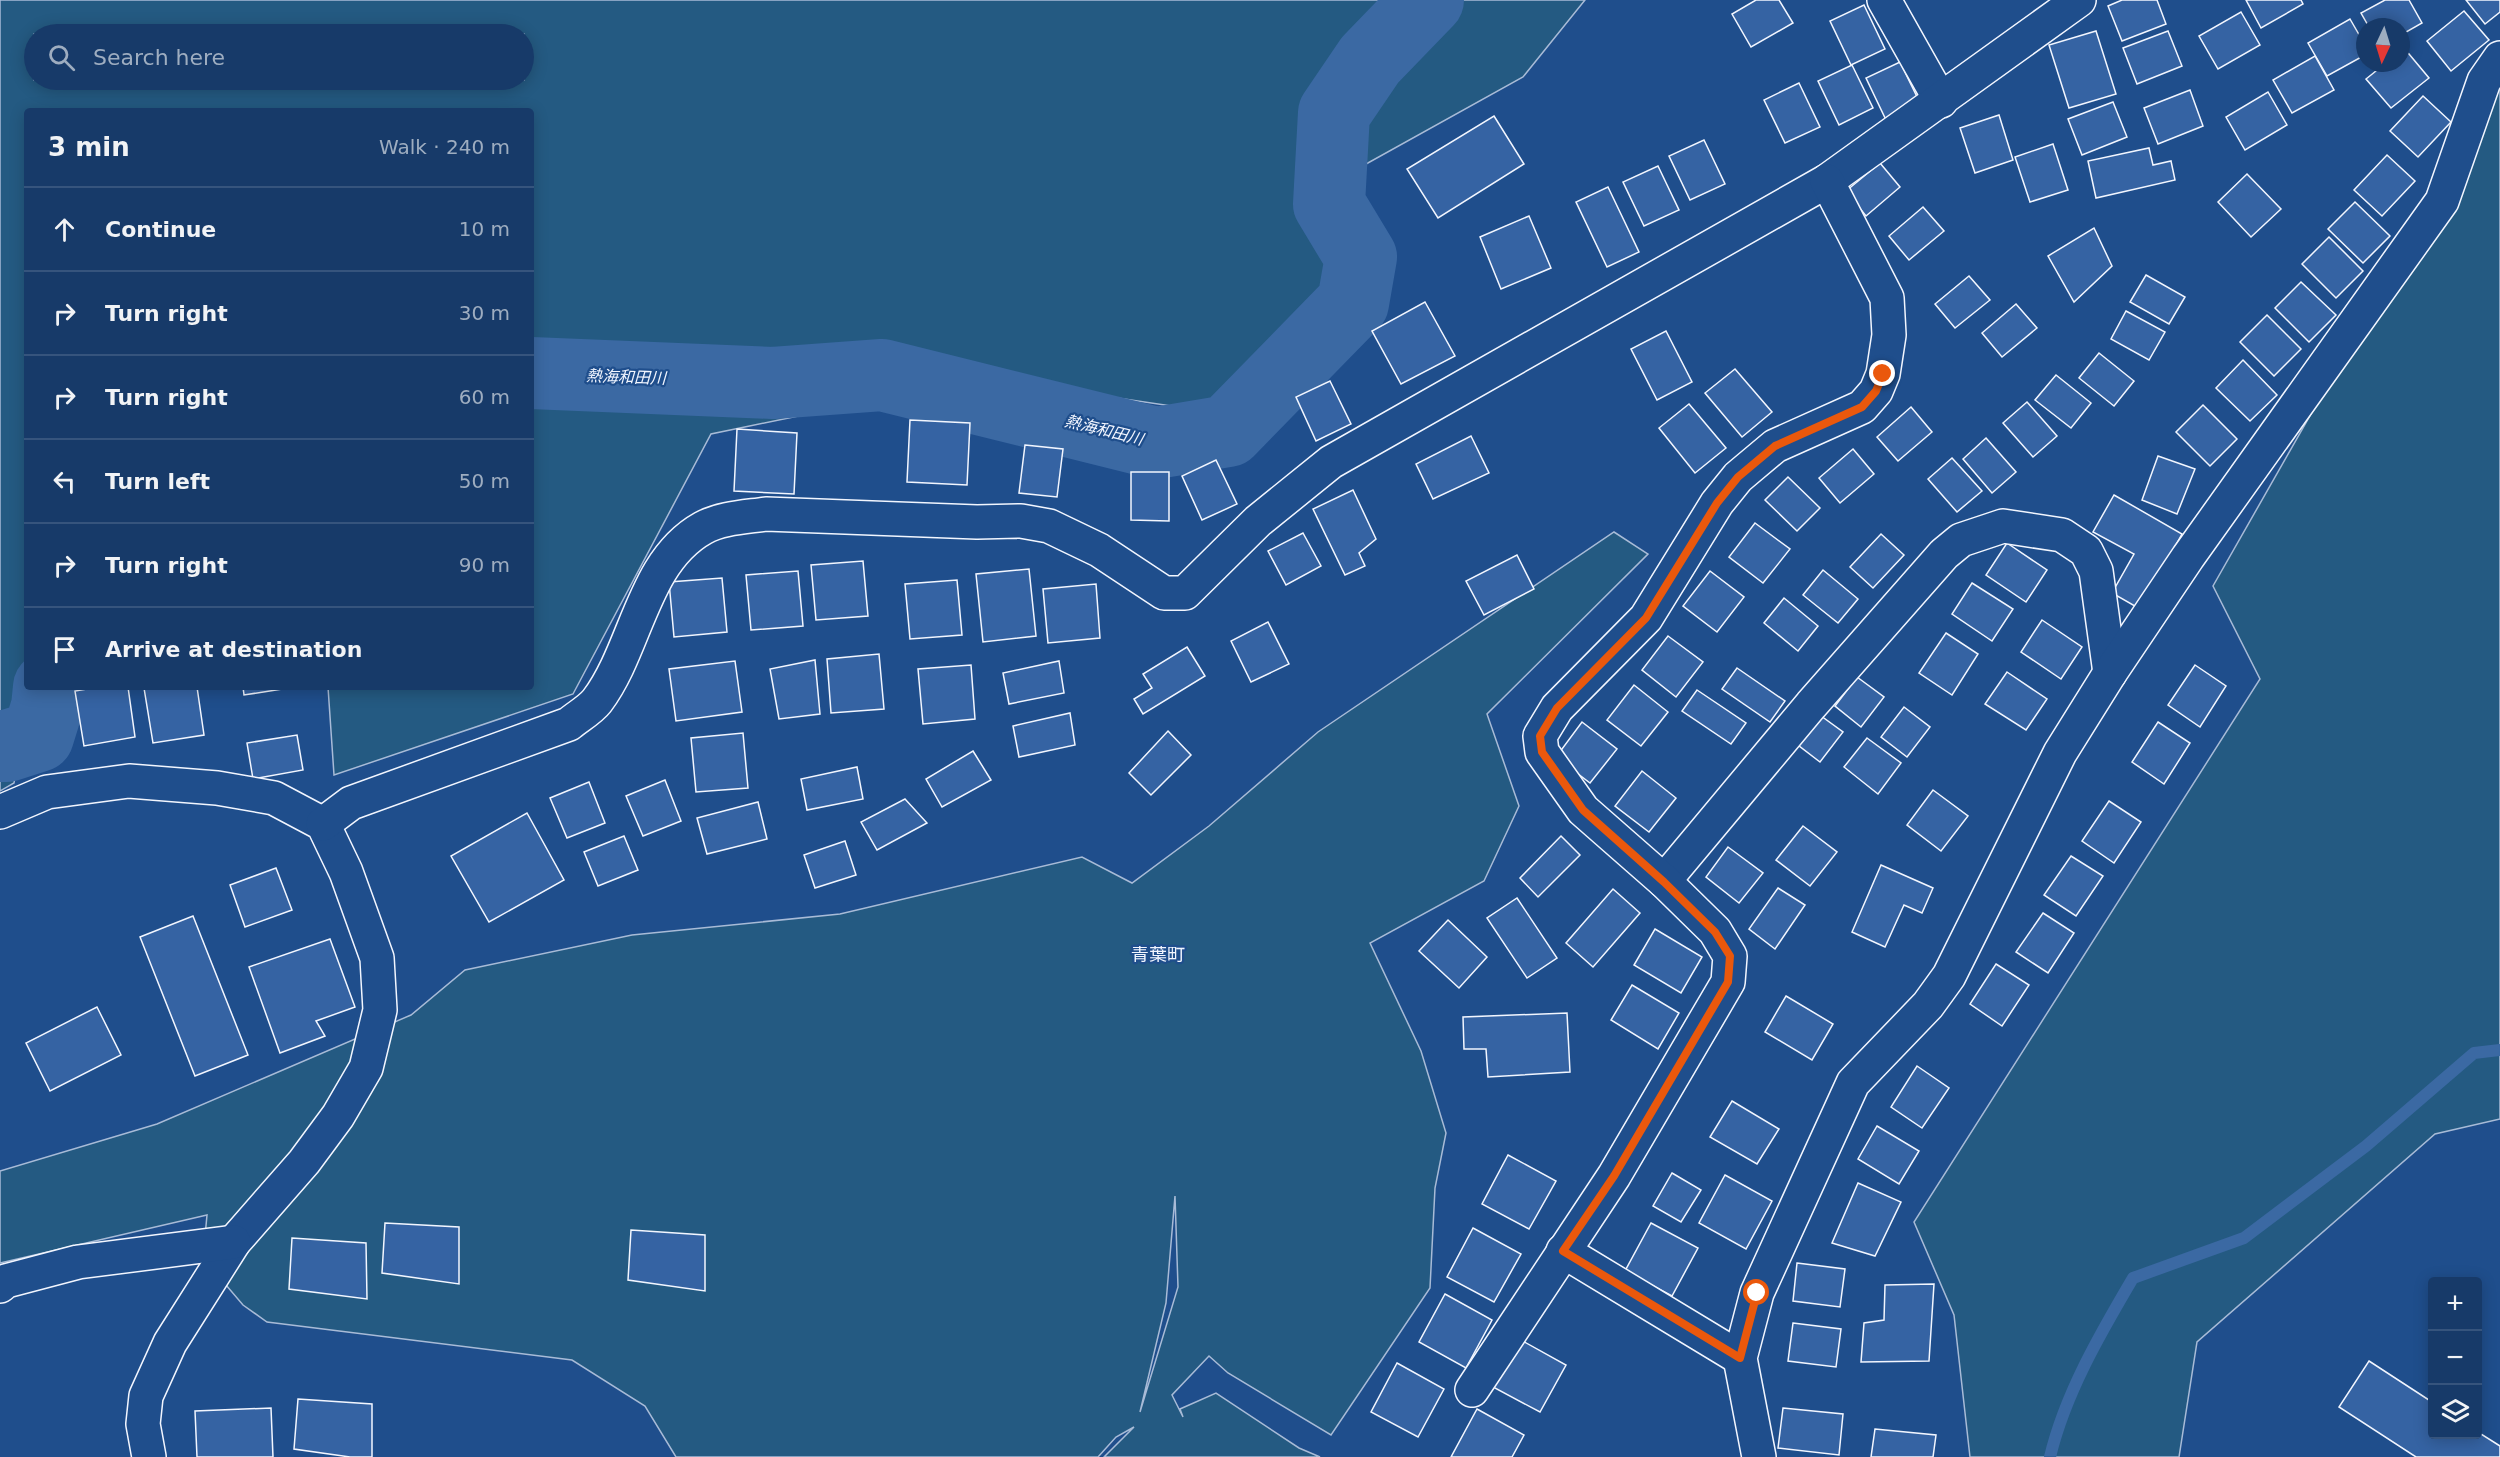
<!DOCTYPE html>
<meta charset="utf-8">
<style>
body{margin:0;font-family:"DejaVu Sans","Noto Sans JP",sans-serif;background:#20416f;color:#f1f3f6}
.controls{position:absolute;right:18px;bottom:18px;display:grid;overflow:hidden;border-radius:6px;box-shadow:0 3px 15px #0003}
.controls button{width:54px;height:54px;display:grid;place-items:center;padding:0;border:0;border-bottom:2px solid #36547d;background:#173a69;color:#f1f3f6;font:30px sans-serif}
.compass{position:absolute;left:2356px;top:18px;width:54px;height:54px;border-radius:50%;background:#173a69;box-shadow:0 3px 15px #0003;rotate:184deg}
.stop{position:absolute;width:18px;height:18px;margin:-14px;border:4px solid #ea580c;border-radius:50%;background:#fff}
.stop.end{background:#ea580c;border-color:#fff;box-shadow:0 2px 6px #0008}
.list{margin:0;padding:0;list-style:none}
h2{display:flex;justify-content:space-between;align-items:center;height:78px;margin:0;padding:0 24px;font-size:26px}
h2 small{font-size:20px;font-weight:400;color:#9eadc0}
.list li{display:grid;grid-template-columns:39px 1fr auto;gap:18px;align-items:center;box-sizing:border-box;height:84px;padding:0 24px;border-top:2px solid #36547d}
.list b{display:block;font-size:22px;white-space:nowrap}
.list em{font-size:20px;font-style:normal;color:#9eadc0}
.icon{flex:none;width:33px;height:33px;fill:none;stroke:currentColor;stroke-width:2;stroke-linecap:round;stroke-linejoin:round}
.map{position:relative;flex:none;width:2500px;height:1457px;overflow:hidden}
.search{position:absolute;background:#173a69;box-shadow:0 3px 15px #0003;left:24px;top:24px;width:510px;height:66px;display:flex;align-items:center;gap:15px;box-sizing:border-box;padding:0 21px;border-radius:33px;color:#9eadc0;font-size:22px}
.panel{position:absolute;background:#173a69;box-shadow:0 3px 15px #0003;left:24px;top:108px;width:510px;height:582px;border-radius:6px}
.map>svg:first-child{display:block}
.green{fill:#245a82;stroke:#a8bbd7;stroke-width:1.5;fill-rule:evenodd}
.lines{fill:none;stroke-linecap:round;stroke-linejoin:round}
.stream{stroke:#3b69a3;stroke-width:12}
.river{stroke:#3b69a3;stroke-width:72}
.building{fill:#3563a3;stroke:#f2f6ff;stroke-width:1.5}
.minor-casing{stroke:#f2f6ff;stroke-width:36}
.minor{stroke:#1f4e8c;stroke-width:33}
.route{stroke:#ea580c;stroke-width:8}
.labels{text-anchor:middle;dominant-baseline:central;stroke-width:4.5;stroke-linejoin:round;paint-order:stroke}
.water-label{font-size:16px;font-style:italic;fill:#f2f6ff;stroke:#1f4e8c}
.quarter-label{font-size:18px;fill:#f2f6ff;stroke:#1f4e8c}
</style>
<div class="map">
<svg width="2500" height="1457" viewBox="0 0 2500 1457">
<rect width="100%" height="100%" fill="#1f4e8c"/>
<g class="green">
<path d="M 0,0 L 1585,0 L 1523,77 L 1330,184 L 1342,293 L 1212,412 L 982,378 L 711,434 L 573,694 L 334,775 L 328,687 L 531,687 L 531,111 L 27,111 L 28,687 L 14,783 L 0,791 ZM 524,34 L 524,80 L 34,80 L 34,34 Z"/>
<polygon points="2500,82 2500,1119 2435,1134 2197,1342 2179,1457 1970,1457 1954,1315 1914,1222 2260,679 2213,586"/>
<path d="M 1614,532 L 1648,554 L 1487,714 L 1519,806 L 1484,881 L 1370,943 L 1421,1051 L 1446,1133 L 1435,1188 L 1430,1288 L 1331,1435 L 1228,1373 L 1209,1356 L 1172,1395 L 1183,1417 L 1180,1409 L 1216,1393 L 1299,1448 L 1320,1457 L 1104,1457 L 1134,1427 L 1116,1437 L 1098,1457 L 676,1457 L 645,1406 L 572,1360 L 267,1322 L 243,1305 L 203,1258 L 207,1215 L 0,1263 L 0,1171 L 157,1124 L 411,1015 L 465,970 L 632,935 L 840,914 L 1082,857 L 1132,883 L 1209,826 L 1318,732 ZM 1175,1196 L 1178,1287 L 1140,1412 L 1166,1303 Z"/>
</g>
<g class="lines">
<path class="stream" d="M 2050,1457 C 2065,1394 2100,1334 2133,1278 L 2244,1238 L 2366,1146 L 2474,1053 L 2500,1050"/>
<g class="river">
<polyline points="531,373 773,383 882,375 1156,443 1228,431 1353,303 1361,257 1329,204 1334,113 1370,60 1428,0"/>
<polyline points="0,746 7,746 38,736 47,707 49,687"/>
</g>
</g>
<g class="building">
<polygon points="1756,0 1779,0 1793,23 1751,47 1732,14"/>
<polygon points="2122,0 2157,0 2166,24 2122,41 2108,6"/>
<polygon points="2246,0 2301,0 2303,4 2261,28"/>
<polygon points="2385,0 2409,0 2422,23 2401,35 2401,27 2369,27 2361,13"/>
<polygon points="2466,0 2500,0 2500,12 2485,24"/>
<polygon points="1864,5 1885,49 1851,65 1830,21"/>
<polygon points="2464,11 2489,40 2451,71 2427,41"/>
<polygon points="2241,12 2260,45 2218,69 2199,36"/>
<polygon points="2350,19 2365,45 2365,55 2327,76 2308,43"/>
<polygon points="2096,31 2116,94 2069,108 2049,45"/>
<polygon points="2168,31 2182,66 2137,84 2123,48"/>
<polygon points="2404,48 2429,78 2391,108 2366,79 2386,63 2401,63 2401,50"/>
<polygon points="2315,56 2334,90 2292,113 2273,80"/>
<polygon points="1900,62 1921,105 1887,122 1866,78"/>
<polygon points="1852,65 1873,108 1839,125 1818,81"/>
<polygon points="1799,83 1820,127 1785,143 1764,100"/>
<polygon points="2190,90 2203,126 2158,144 2144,108"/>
<polygon points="2268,92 2287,125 2245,150 2226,117"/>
<polygon points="2423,96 2451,122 2418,157 2390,131"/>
<polygon points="2113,102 2127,137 2082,155 2068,119"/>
<polygon points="1999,115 2013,160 1975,173 1960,128"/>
<polygon points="1494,116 1524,164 1438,218 1407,169"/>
<polygon points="1704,140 1725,184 1690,200 1669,156"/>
<polygon points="2053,144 2068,190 2030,202 2015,157"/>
<polygon points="2149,148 2153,165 2171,161 2175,180 2096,198 2088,161"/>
<polygon points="2387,155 2415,181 2382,216 2354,190"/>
<polygon points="1880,163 1900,187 1866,216 1846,191"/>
<polygon points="1658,166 1679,210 1644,226 1623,182"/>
<polygon points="2247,174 2281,209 2251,237 2218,202"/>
<polygon points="1608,187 1639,252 1607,267 1576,202"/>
<polygon points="2355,202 2390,236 2363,263 2328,229"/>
<polygon points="1923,207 1944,231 1909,260 1889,236"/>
<polygon points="1529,216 1551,268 1501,289 1480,237"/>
<polygon points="2094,228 2112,266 2074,302 2048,256"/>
<polygon points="2329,237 2363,271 2336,298 2302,264"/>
<polygon points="2146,275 2185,297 2169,324 2130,302"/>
<polygon points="1969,276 1990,300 1955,328 1935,304"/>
<polygon points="2301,282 2336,315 2309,342 2275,308"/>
<polygon points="1425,302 1455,356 1401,384 1372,331"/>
<polygon points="2016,304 2037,328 2002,357 1982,333"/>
<polygon points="2126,311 2165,332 2149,360 2111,339"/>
<polygon points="2267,315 2301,349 2274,376 2240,342"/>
<polygon points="1666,331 1692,382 1657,400 1631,349"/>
<polygon points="2099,353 2134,381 2114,406 2079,378"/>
<polygon points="2243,360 2277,395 2250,421 2216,388"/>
<polygon points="1735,369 1772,412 1742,437 1705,393"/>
<polygon points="2056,375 2091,403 2071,428 2035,400"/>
<polygon points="1330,381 1351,424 1316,441 1296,397"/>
<polygon points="2027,402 2057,436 2033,457 2003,423"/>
<polygon points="1689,404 1726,448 1695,473 1659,428"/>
<polygon points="2203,405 2237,439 2210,466 2176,432"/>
<polygon points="1911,407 1932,432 1898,461 1877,437"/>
<polygon points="910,420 970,423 967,485 907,482"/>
<polygon points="737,429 797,433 794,494 734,491"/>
<polygon points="1471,436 1489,473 1433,499 1416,464"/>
<polygon points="1986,438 2016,472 1992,493 1963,459"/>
<polygon points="1025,445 1063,449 1057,497 1019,493"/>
<polygon points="1853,449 1874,474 1840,503 1819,478"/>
<polygon points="2158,456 2195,469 2177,514 2142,500"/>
<polygon points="1952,458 1982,491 1957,512 1928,479"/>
<polygon points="1216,460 1237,504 1202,520 1182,476"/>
<polygon points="1131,472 1169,472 1169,521 1131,520"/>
<polygon points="1788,477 1820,508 1797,531 1765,500"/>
<polygon points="1353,490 1376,539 1359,553 1365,566 1345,575 1313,509"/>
<polygon points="2114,495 2182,534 2140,609 2112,593 2134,554 2093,532"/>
<polygon points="1755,523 1790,549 1763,583 1729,557"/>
<polygon points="1303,533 1321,566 1286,585 1268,551"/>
<polygon points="1881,534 1904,555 1873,588 1850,567"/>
<polygon points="2007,543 2047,570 2026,602 1986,575"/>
<polygon points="1517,555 1534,589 1484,615 1466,581"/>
<polygon points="863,561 868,616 816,620 811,565"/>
<polygon points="1029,569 1036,636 983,642 976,574"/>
<polygon points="1823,570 1858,599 1838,623 1803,595"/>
<polygon points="798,571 803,626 751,630 746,575"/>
<polygon points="1710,571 1744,597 1717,632 1683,606"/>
<polygon points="722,578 727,632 674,637 669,582"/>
<polygon points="957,580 962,635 910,639 905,584"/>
<polygon points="1972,583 2013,609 1992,641 1952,614"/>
<polygon points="1096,584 1100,638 1048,643 1043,589"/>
<polygon points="1784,598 1818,626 1798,651 1764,623"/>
<polygon points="2042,620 2082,647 2061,679 2021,652"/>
<polygon points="1268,622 1289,664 1251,682 1231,641"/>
<polygon points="1946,633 1978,654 1952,695 1919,673"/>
<polygon points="1668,636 1703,662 1676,697 1642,670"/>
<polygon points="1187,647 1205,676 1143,714 1134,699 1152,688 1143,674"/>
<polygon points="879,654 884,709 831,713 827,659"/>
<polygon points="815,660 820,714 779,719 770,669"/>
<polygon points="735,661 742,712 676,721 669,669"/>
<polygon points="1059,661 1064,693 1009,704 1003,673"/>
<polygon points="971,665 975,719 923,724 918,669"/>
<polygon points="2195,665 2226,686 2200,727 2168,705"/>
<polygon points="1737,668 1785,701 1770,722 1722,689"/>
<polygon points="2007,672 2047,699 2026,730 1985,704"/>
<polygon points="1857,677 1884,697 1861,727 1835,706"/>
<polygon points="1634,685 1668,712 1641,746 1607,720"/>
<polygon points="99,687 128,687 135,737 84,746 75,691"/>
<polygon points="197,687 204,735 153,743 144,688"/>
<polygon points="243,687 295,687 244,695"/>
<polygon points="1697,690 1746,723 1731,744 1682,711"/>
<polygon points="1904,707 1930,727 1907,757 1881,737"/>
<polygon points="1070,713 1075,745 1019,757 1013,726"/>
<polygon points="1817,713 1843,732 1820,762 1794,742"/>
<polygon points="1582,722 1617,749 1590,783 1556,757"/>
<polygon points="2158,722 2190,743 2164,784 2132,762"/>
<polygon points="1168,731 1191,755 1151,795 1129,773"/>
<polygon points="743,733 748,788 696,792 691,738"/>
<polygon points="297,735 303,770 253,779 247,743"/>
<polygon points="1867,738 1901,763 1878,794 1844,767"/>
<polygon points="973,751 991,780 942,807 926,779"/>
<polygon points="857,767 863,799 807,810 801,779"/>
<polygon points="1642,771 1676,798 1649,832 1615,806"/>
<polygon points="665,780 681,821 643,836 626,796"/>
<polygon points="589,782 605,823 567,838 550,798"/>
<polygon points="1933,790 1968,816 1941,851 1907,825"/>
<polygon points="905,799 927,823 877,850 861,822"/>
<polygon points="2109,801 2141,822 2114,863 2082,841"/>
<polygon points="758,802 767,839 707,854 697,818"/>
<polygon points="527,813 564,880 489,922 451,856"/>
<polygon points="1803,826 1837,852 1810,886 1776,860"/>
<polygon points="624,836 638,870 598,886 584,852"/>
<polygon points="1561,836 1580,855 1538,897 1520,878"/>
<polygon points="845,841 856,875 815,888 804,855"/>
<polygon points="1728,847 1763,873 1739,903 1706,877"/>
<polygon points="2071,856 2103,876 2076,916 2044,895"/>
<polygon points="1881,865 1933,888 1922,913 1904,905 1885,947 1852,932"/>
<polygon points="276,868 292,910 245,927 230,885"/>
<polygon points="1778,888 1805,905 1775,949 1749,929"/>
<polygon points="1613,889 1640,913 1593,967 1566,943"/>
<polygon points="1517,898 1557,958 1527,978 1487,918"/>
<polygon points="2043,913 2074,933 2048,973 2016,952"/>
<polygon points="193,916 248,1055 195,1076 140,937"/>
<polygon points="1448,920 1487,957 1459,988 1419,951"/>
<polygon points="1655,929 1702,957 1681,993 1634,965"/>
<polygon points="330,939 355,1007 316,1021 325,1036 280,1053 249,967"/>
<polygon points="1996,964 2029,985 2002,1026 1970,1004"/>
<polygon points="1632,985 1679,1013 1658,1049 1611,1020"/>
<polygon points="1786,996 1833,1024 1812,1060 1765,1032"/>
<polygon points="97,1007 121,1055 50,1091 26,1043"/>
<polygon points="1567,1013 1570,1072 1488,1077 1486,1049 1464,1049 1463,1017"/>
<polygon points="1917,1066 1949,1088 1922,1128 1891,1107"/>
<polygon points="1732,1101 1779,1129 1757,1164 1710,1137"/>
<polygon points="1877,1126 1919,1151 1899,1184 1858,1159"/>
<polygon points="1508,1155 1556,1181 1529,1229 1482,1204"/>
<polygon points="1672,1173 1701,1190 1681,1222 1653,1206"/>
<polygon points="1725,1175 1772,1201 1746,1249 1699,1223"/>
<polygon points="1858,1183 1901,1202 1875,1256 1832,1243"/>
<polygon points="385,1223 459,1227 459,1284 382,1273"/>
<polygon points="1651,1223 1698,1248 1672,1296 1625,1271"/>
<polygon points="1473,1228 1521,1254 1494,1302 1447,1277"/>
<polygon points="631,1230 705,1235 705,1291 628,1280"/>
<polygon points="292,1238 366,1243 367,1299 289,1289"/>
<polygon points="1797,1263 1845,1269 1840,1307 1793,1301"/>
<polygon points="1934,1284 1929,1361 1861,1362 1864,1323 1884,1320 1885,1285"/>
<polygon points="1445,1294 1492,1320 1466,1368 1419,1342"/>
<polygon points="1793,1323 1841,1329 1836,1367 1788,1361"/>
<polygon points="1519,1339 1566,1365 1540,1412 1493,1387"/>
<polygon points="2369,1361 2432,1402 2432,1434 2478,1434 2478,1432 2500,1446 2500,1457 2416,1457 2339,1407"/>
<polygon points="1397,1363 1444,1389 1418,1437 1371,1412"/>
<polygon points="298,1399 372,1404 372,1457 350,1457 294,1449"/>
<polygon points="271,1408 273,1457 197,1457 195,1411"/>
<polygon points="1783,1408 1843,1414 1839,1455 1778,1448"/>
<polygon points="1477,1409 1524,1435 1512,1457 1451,1457"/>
<polygon points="1875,1429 1936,1435 1933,1457 1871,1457"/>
</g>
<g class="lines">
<defs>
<g id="minor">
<polyline points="1884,0 1941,101"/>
<polyline points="0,812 47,792 129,781 217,788 274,798 323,824 346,872 377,958 380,1010 366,1068 338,1116 304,1162 234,1242 170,1343 146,1396 143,1424 149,1457"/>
<path d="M 323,824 L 351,803 L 569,724 C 577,717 590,710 597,701 C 637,648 642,562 703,528 C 721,518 746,517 766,514 L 977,522 L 1021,521 L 1049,526 L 1099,550 L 1164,593 L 1185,593 L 1258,521 L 1331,462 L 1827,181 L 2079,0"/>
<polyline points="1664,881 1811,705 1944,554 1961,540 2003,526 2062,535 2086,551 2096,571 2110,673"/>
<polyline points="1563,1251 1740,1358"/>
<polyline points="0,1286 6,1281 78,1262 234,1242"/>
<polyline points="1472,1390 1614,1176 1728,982 1730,956 1715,931 1664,881 1583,810 1542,752 1540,736 1557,708 1646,618 1717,503 1738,477 1775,446 1862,407 1876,391 1883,374 1889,335 1887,298 1827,181"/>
<polyline points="1759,1457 1740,1358 1757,1293 1853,1083 1928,1005 1949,976 2060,753 2110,673 2188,557 2442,201 2484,81 2500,58"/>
</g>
</defs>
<use href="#minor" class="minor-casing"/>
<use href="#minor" class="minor"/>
</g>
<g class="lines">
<polyline class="route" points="1757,1293 1740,1358 1563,1251 1614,1176 1728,982 1730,956 1715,932 1664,882 1583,810 1542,752 1540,736 1557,708 1646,618 1717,503 1738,477 1775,446 1862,407 1876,391 1883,374"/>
</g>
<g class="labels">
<g class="water-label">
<text transform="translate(626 377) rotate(2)">熱海和田川</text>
<text transform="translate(1104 430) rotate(14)">熱海和田川</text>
</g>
<g class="quarter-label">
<text x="1158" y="954">青葉町</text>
</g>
</g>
</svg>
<div class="controls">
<button>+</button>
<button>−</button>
<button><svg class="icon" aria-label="layers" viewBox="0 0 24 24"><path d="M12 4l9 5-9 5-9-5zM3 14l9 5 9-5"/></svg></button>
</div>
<svg class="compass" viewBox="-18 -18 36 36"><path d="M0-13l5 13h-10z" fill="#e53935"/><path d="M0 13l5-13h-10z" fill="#9eadc0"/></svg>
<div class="stop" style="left:1757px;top:1293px"></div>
<div class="stop end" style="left:1883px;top:374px"></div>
<div class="search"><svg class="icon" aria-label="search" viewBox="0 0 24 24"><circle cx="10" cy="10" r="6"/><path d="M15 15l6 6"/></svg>Search here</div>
<section class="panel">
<h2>3 min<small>Walk · 240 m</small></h2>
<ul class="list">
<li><svg class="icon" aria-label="ahead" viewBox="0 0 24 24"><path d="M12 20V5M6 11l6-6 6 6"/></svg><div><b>Continue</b></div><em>10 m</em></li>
<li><svg class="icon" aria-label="right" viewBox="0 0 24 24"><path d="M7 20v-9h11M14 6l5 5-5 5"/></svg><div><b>Turn right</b></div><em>30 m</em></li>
<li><svg class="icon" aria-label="right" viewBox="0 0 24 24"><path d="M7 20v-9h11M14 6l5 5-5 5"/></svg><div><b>Turn right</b></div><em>60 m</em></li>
<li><svg class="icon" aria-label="left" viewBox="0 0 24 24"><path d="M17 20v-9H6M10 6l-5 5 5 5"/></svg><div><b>Turn left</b></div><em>50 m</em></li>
<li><svg class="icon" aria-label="right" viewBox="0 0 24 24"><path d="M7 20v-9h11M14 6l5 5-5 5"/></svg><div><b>Turn right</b></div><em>90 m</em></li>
<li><svg class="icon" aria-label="arrive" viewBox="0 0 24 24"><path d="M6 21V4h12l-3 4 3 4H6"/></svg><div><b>Arrive at destination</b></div></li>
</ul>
</section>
</div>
